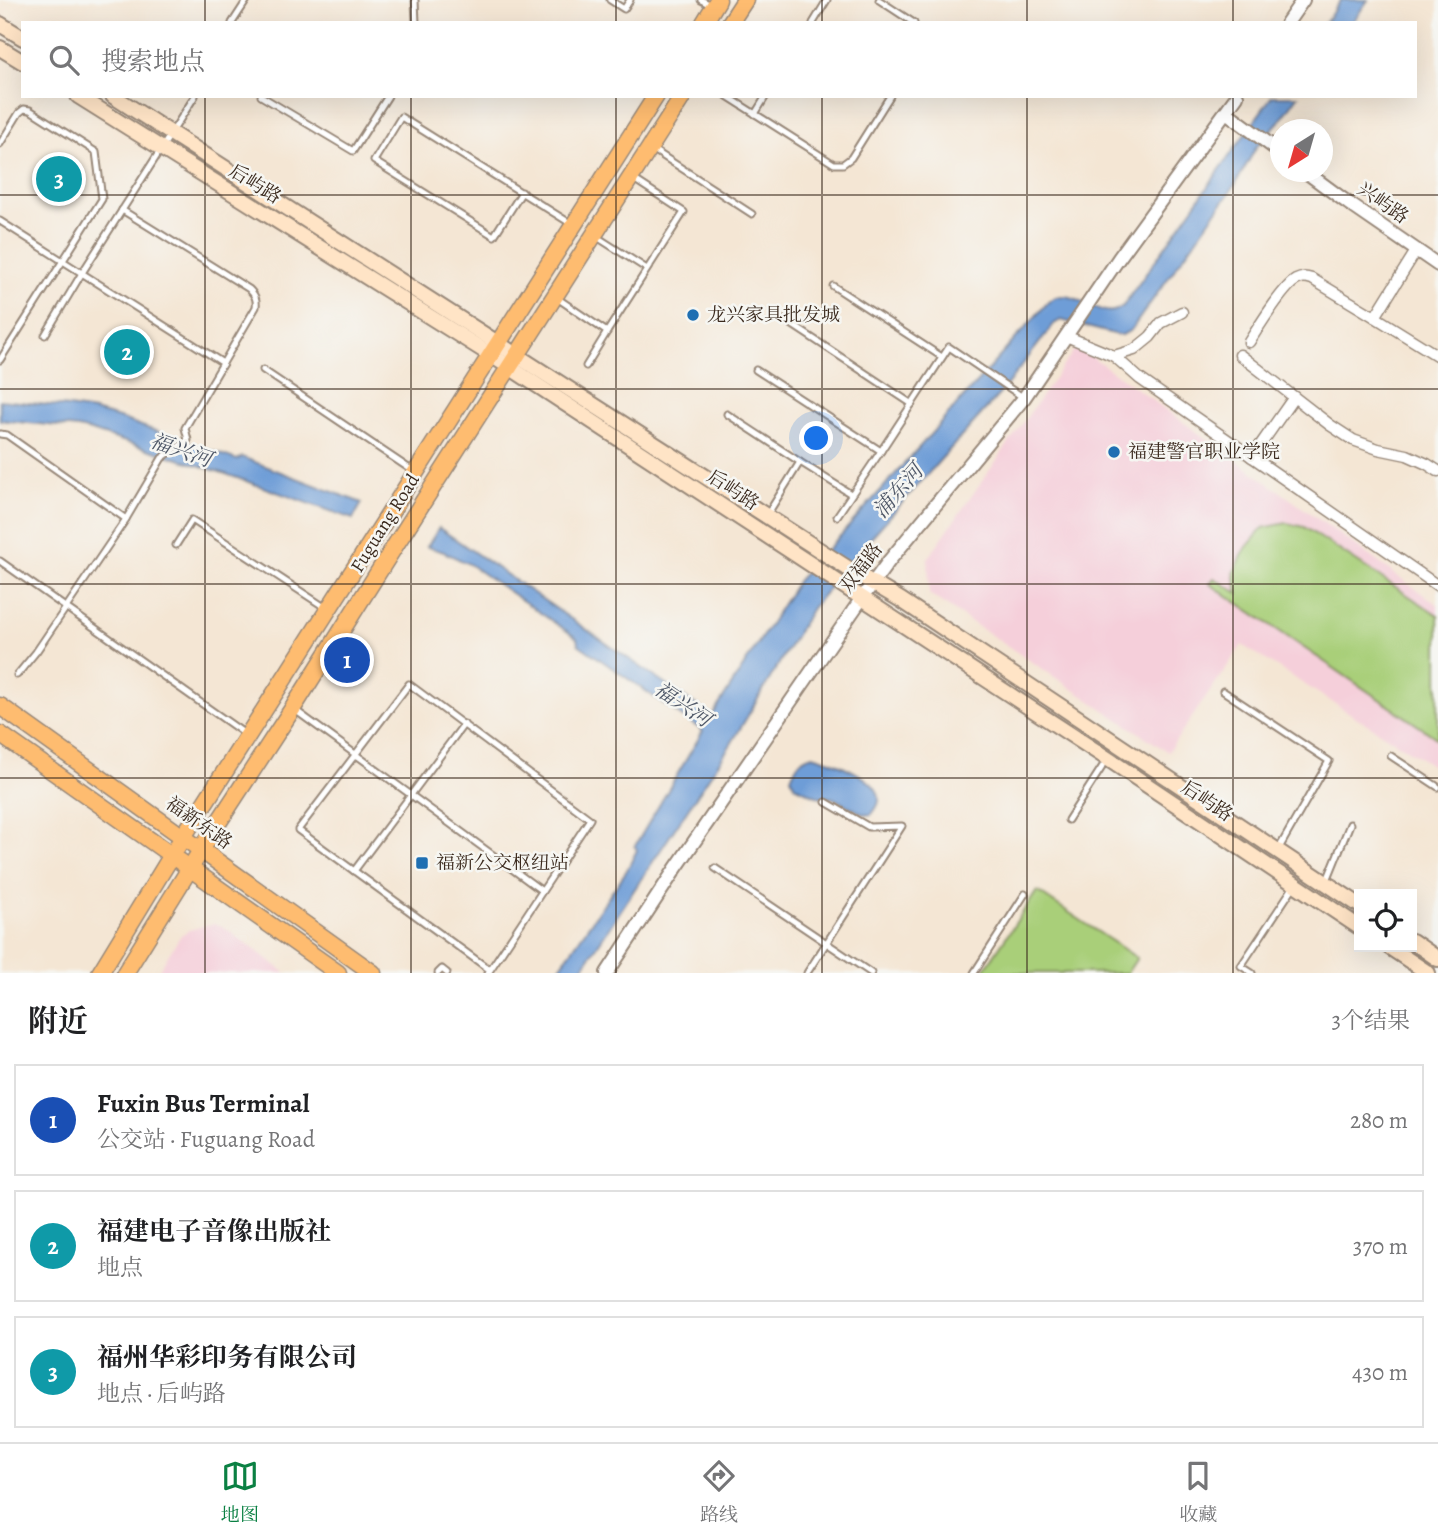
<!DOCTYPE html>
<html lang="zh">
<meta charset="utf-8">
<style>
body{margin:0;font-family:Alegreya,"Noto Serif SC",serif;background:#f6f6f6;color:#202124}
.controls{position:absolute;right:21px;bottom:21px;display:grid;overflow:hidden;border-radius:0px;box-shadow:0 7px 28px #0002}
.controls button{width:63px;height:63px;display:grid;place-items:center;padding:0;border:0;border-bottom:2px solid #e0e0e0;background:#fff;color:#202124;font:35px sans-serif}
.compass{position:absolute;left:1270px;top:119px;width:63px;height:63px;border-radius:50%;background:#fff;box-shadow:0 7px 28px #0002;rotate:217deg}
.you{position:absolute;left:817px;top:439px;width:24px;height:24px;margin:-18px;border:5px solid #fff;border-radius:50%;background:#1a73e8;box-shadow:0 0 0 10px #1a73e833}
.badge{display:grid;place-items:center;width:46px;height:46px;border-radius:50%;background:#0b8043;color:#fff;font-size:23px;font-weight:700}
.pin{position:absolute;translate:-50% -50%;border:4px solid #fff;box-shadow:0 2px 7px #0006}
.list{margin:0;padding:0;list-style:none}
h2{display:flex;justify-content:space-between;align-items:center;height:91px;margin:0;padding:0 28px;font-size:30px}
h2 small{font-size:23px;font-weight:400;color:#757577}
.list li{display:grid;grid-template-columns:46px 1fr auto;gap:21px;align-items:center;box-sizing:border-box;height:112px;margin:0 14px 14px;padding:0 14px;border:2px solid #e0e0e0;border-radius:0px}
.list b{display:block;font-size:26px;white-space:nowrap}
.list p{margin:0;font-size:23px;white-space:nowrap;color:#757577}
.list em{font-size:23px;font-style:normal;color:#757577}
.icon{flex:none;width:38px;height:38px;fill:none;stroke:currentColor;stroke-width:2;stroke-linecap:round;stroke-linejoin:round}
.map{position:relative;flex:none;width:1438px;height:973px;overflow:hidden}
.search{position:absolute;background:#fff;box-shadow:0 7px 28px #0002;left:21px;right:21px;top:21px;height:77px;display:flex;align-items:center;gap:18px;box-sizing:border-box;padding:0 24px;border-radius:0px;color:#757577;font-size:26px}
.sheet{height:469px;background:#fff}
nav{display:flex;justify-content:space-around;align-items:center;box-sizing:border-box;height:98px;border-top:2px solid #e0e0e0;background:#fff;font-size:19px;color:#757577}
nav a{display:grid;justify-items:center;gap:4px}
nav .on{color:#0b8043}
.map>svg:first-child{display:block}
.built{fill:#f5cfda}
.green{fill:#a9cf79;stroke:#727c4c;stroke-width:2}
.water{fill:#6e9dd7;stroke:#54647a;stroke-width:2}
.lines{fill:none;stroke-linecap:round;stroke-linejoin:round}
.service-casing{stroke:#988879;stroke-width:9}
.minor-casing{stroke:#988879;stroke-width:13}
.tertiary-casing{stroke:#988879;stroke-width:16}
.secondary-casing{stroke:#988879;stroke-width:18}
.primary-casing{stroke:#988879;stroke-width:19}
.service{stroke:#fff;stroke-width:5}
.minor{stroke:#fff;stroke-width:10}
.tertiary{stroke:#fff;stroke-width:12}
.secondary{stroke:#ffe4c6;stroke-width:14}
.primary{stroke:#febc70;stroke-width:16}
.grid{fill:none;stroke:#3b2a1e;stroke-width:2;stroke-opacity:0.55}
.poi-dot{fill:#1f6fb2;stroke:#f6f6f2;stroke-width:2.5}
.labels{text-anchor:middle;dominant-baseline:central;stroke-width:5;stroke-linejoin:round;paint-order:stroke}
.street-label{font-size:19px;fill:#3b2a1e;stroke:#f6f6f2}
.poi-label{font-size:19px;fill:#3b2a1e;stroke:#f6f6f2;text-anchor:start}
.water-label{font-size:21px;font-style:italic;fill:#4f5868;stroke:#f6f6f2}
</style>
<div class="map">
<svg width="1438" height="973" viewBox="0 0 1438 973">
<rect width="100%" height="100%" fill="#f6f6f2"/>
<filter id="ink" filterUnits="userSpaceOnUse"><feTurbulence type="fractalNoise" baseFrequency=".0143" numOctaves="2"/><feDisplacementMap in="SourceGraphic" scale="14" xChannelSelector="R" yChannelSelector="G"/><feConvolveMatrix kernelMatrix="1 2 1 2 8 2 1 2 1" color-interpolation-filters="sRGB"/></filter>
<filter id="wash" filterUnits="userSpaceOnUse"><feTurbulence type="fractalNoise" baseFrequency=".00686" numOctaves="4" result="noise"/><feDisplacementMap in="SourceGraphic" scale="28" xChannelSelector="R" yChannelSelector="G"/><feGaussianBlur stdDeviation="1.57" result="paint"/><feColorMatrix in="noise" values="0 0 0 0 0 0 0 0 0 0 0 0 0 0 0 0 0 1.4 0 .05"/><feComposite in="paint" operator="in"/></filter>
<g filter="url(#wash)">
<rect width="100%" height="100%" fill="#f4e6d4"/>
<g class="built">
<polygon points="1077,346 1438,605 1438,769 1242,645 1168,752 929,594 928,558"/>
<polygon points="215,924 224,927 286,973 157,973 181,935 190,930 207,925"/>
</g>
<g class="green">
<polygon points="1287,523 1304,527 1438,615 1438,739 1210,584 1214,578 1238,593 1234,572 1246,548 1263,528"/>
<polygon points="1037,891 1137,958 1127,973 982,973"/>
</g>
<g class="water">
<polygon points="1341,0 1368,0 1352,23 1325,23"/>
<path d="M 1272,96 L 1298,96 L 1283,117 L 1257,146 L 1235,185 L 1131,330 L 1122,335 L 1117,335 L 1061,320 L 1054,324 L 1002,391 L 866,543 L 812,608 L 731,744 L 579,973 L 556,973 L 627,870 L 637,850 L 635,846 L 703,731 L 578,644 L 577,638 L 469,564 L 444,552 L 427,547 L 439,528 L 712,716 L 798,580 L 842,534 L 1050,300 C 1075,283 1101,326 1123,306 Z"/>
<polygon points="0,400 69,407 94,411 119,418 237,460 242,457 362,503 353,519 226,474 91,431 78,428 0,420"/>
<path d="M 813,755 C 830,760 881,778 879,800 C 879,806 875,810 871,815 L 863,814 L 833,798 L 816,796 L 795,786 L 791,778 C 796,765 799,759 813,755 Z"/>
</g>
</g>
<g filter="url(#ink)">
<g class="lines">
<defs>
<g id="service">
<polyline points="415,0 416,23"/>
<polyline points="610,0 624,9 630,0"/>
<polyline points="701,0 711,5"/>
<polyline points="879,0 914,23"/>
<polyline points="232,23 247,0"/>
<polyline points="813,23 827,0"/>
<polyline points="261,96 353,151 388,96"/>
<polyline points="727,96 834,164 843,164 851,158 890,96"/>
<polyline points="755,114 766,96"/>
<polyline points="0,144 19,113 24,109 30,110 96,152 102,199 0,360"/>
<polyline points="652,149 752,214"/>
<polyline points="522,192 494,236 374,161 401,117 570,223"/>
<polyline points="0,221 223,363"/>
<polyline points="597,237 647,269"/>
<polyline points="833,286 942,357"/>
<polyline points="557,298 607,332 684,212 632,178"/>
<polyline points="785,320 912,404"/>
<polyline points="45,335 82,273 195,96"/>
<polyline points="586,366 607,332"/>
<polyline points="263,370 413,471"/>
<polyline points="756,370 881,451"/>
<polyline points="727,414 800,462"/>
<polyline points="0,434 7,435 126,519"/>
<polyline points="767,515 800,462 851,494"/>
<polyline points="837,516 881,451 949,347 1024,398"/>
<polyline points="176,545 192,520 326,608"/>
<polyline points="0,561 245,734"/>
<path d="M 17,675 L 36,652 L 126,519 L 162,458 L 188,440 L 185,428 L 256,307 C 257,299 255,295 249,289 L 122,210"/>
<polyline points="1223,691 1329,761 1278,850"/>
<polyline points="295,710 542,891"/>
<polyline points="1391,756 1438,787"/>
<polyline points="1068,820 1106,761"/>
<polyline points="715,868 871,973"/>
<polyline points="354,871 464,724"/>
<polyline points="1326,883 1350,824"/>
<polyline points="438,973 442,969 447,973"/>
<polyline points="488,973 590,819 409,684 298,830 490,970"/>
<polyline points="807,973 902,826 869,827 826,802"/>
<polyline points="974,973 1025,894"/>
<polyline points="1252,973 1241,966 1294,886"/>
</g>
<g id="minor">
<polyline points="1375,317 1438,356"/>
<polyline points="1066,336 1114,356 1134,350 1150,337 1161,323 1182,312"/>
<path d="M 1249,342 C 1258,328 1283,287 1296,280 C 1302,277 1305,277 1312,279 L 1375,317 L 1416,251"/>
<polyline points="1240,355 1330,425 1353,440 1378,449 1407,455 1427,464 1438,471"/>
<polyline points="1114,356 1140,379 1438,586"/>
<polyline points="1252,457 1294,397"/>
</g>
<g id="tertiary">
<polyline points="1287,23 1303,0"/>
<polyline points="1226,112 1280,152"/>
<polyline points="1306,172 1348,203 1438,265"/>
<polyline points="607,973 676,868 862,598 889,561 1024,398 1119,258 1237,96"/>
</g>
<g id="secondary">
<polyline points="0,24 23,38"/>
<polyline points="0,48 23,62"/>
<polyline points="78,96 491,355 1108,759 1359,927"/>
<polyline points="113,96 849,569 901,600 1359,905"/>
<polyline points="1412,941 1438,959"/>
<polyline points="1389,947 1428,973"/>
</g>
<g id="primary">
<polyline points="704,23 718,0"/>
<polyline points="730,23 745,0"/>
<polyline points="0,706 373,973"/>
<polyline points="0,734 338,973"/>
<polyline points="100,973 183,837 656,96"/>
<polyline points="125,973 218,823 293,708 398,541 683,96"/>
</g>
</defs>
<use href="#service" class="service-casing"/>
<use href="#minor" class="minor-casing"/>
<use href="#tertiary" class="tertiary-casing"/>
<use href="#secondary" class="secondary-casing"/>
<use href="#primary" class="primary-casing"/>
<use href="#service" class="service"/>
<use href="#minor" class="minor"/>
<use href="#tertiary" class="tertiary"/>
<use href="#secondary" class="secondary"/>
<use href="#primary" class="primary"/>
</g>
</g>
<path class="grid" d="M 205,0 L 205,23M 411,0 L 411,23M 616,0 L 616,23M 822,0 L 822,23M 1027,0 L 1027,23M 1233,0 L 1233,23M 205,96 L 205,973M 411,96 L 411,973M 616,96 L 616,973M 822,96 L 822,973M 1027,96 L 1027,973M 1233,96 L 1233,973M 0,195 L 1438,195M 0,389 L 1438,389M 0,584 L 1438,584M 0,778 L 1438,778"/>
<g class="poi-dot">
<circle cx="693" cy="315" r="7"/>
<circle cx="1114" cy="452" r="7"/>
<rect x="415" y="856" width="14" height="14" rx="3.5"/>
</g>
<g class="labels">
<g class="street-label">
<text transform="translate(255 184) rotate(32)">后屿路</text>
<text transform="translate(1383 203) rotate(35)">兴屿路</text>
<text transform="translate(733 490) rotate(33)">后屿路</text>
<text transform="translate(385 523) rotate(-58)">Fuguang Road</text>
<text transform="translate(861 568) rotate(-53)">双福路</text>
<text transform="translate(1207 801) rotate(34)">后屿路</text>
<text transform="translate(199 823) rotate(35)">福新东路</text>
</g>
<g class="poi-label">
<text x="707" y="315">龙兴家具批发城</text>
<text x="1128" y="452">福建警官职业学院</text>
<text x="436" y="863">福新公交枢纽站</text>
</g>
<g class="water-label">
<text transform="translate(181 450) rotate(19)">福兴河</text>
<text transform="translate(898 491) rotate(-49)">浦东河</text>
<text transform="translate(683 704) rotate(34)">福兴河</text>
</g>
</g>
</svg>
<div class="controls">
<button><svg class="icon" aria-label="locate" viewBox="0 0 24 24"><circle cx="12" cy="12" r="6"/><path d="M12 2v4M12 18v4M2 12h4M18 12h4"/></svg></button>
</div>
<svg class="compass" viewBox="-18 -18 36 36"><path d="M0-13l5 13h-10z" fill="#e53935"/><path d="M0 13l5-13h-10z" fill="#757577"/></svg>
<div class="you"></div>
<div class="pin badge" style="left:347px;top:660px;background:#1a4fb4">1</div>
<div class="pin badge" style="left:127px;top:352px;background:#0f9aa8">2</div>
<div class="pin badge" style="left:59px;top:179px;background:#0f9aa8">3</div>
<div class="search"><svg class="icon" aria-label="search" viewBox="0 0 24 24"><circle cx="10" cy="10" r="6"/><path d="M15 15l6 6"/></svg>搜索地点</div>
</div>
<section class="sheet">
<h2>附近<small>3个结果</small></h2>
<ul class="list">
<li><span class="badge" style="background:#1a4fb4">1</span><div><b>Fuxin Bus Terminal</b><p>公交站 · Fuguang Road</p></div><em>280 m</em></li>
<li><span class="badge" style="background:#0f9aa8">2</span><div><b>福建电子音像出版社</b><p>地点</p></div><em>370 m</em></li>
<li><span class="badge" style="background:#0f9aa8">3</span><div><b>福州华彩印务有限公司</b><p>地点 · 后屿路</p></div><em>430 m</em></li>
</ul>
</section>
<nav>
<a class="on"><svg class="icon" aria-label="map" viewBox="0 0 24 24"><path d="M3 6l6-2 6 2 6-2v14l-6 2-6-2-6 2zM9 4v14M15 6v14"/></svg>地图</a>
<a><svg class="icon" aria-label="directions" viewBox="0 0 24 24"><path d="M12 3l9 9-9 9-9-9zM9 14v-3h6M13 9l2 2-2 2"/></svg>路线</a>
<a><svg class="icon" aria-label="saved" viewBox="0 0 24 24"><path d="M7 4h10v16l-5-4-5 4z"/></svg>收藏</a>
</nav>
